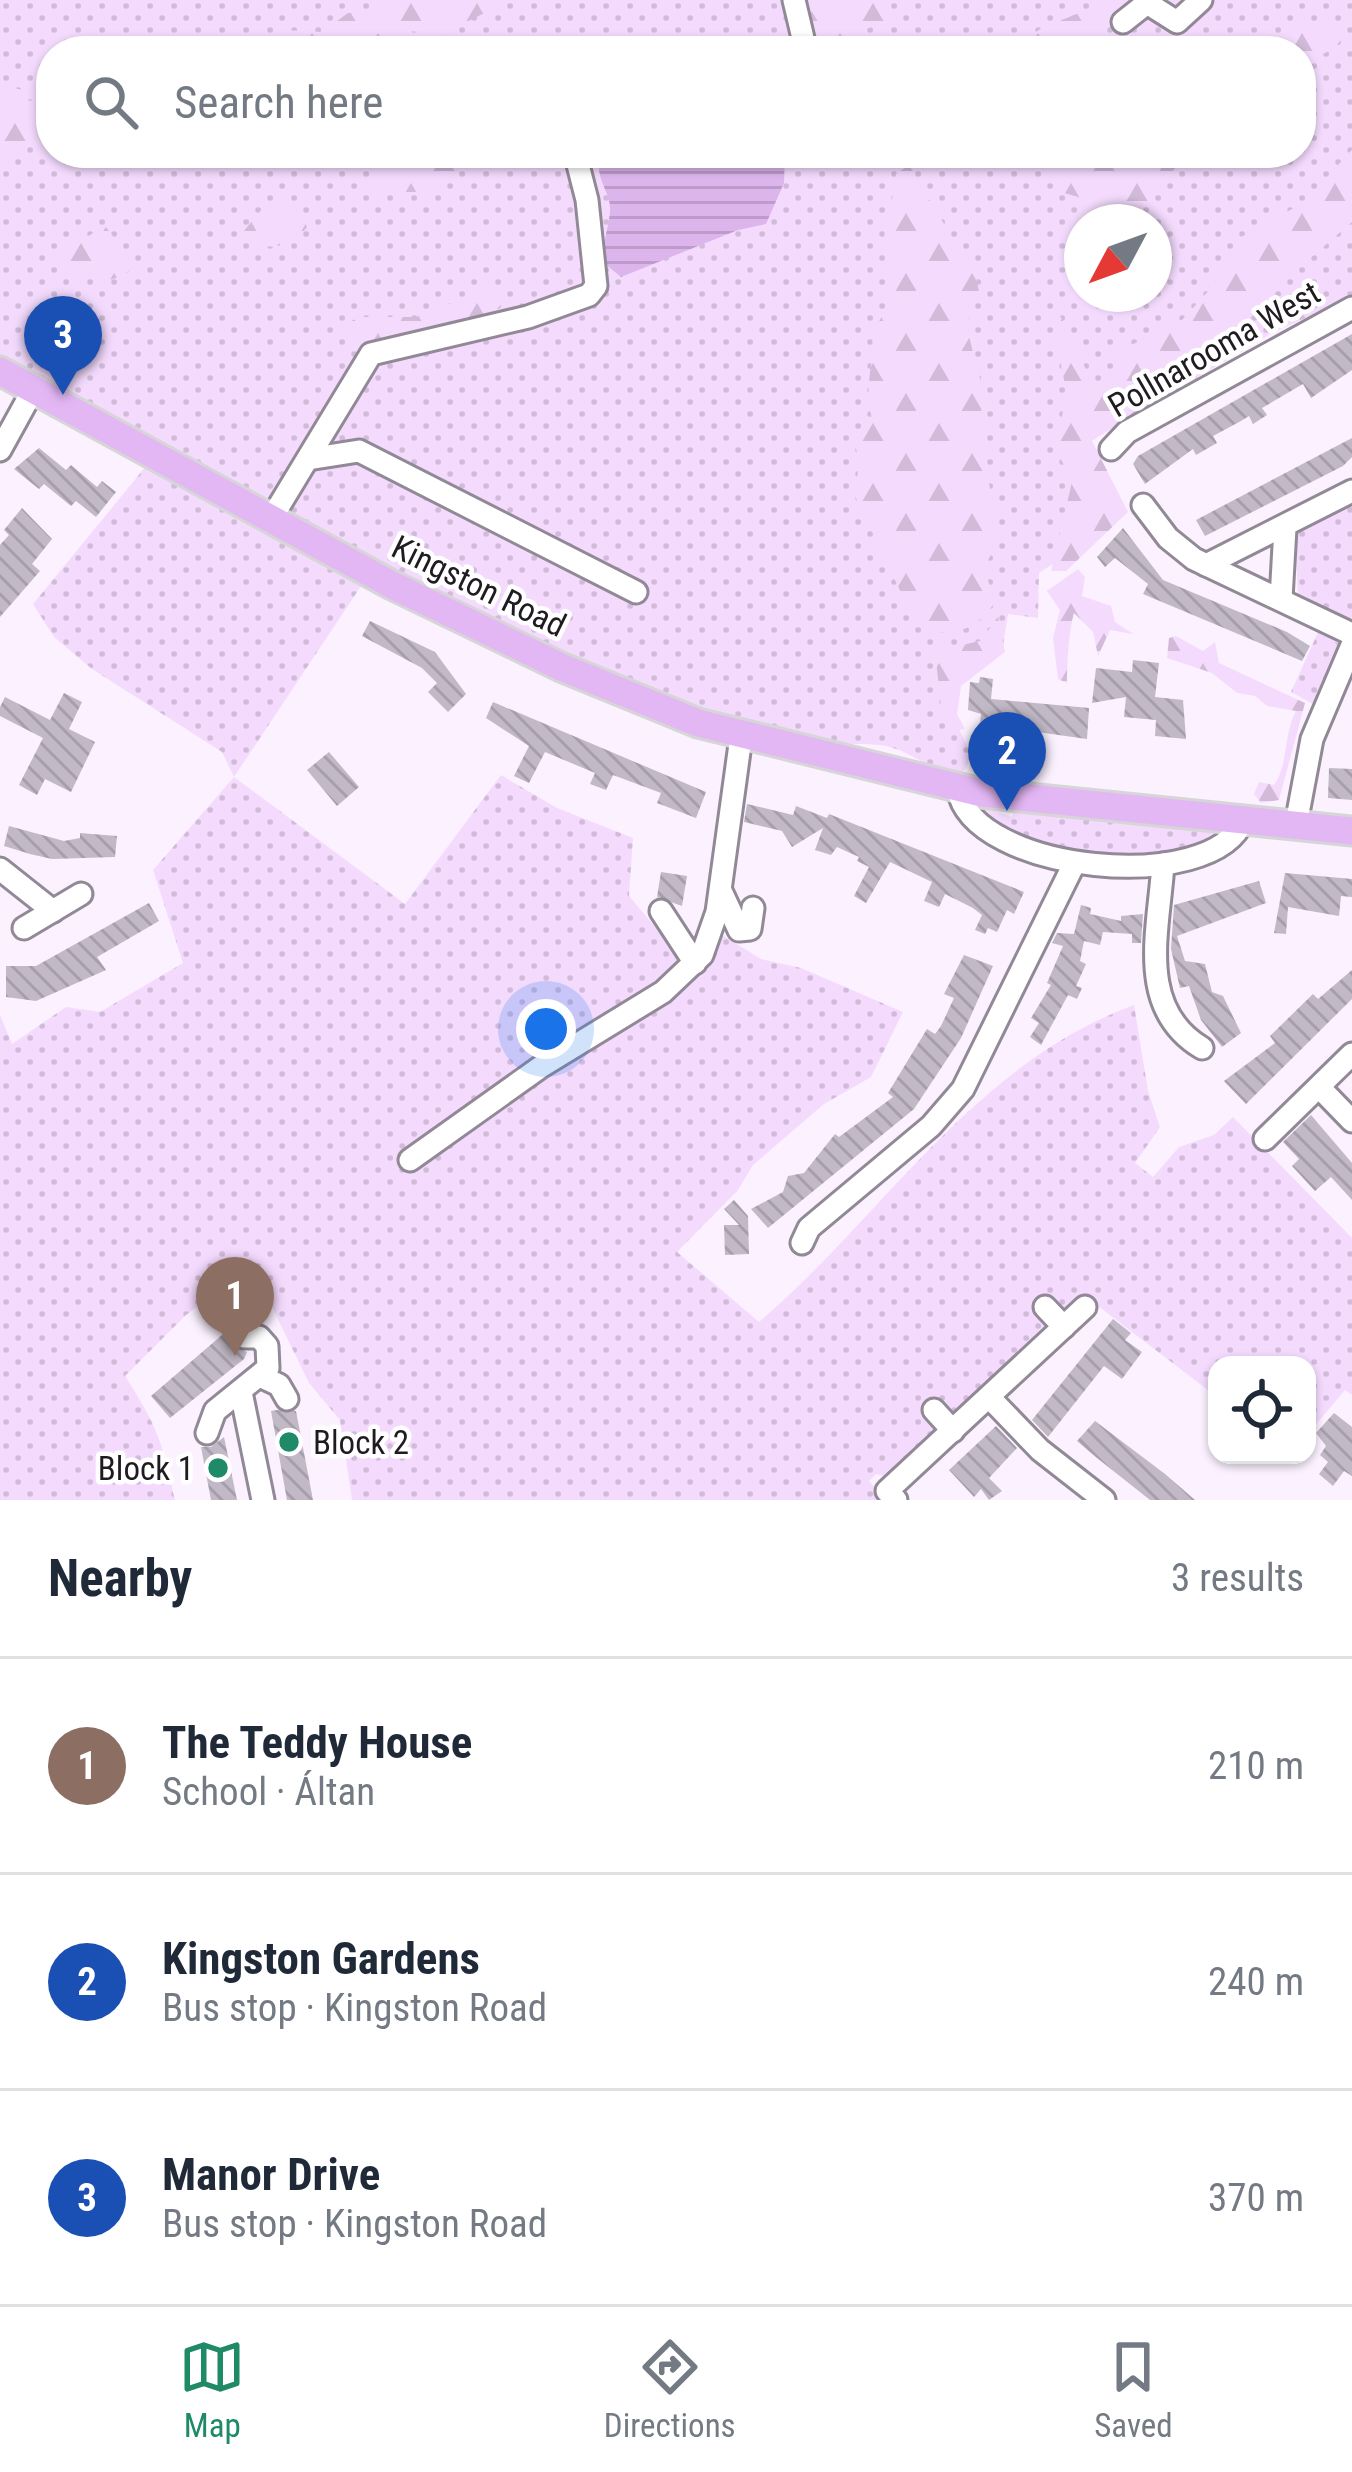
<!DOCTYPE html>
<meta charset="utf-8">
<style>
body{margin:0;font-family:"Roboto Condensed",sans-serif;background:#f2f2f3;color:#1f2937}
.controls{position:absolute;right:36px;bottom:36px;display:grid;overflow:hidden;border-radius:24px;box-shadow:0 3px 9px #0004}
.controls button{width:108px;height:108px;display:grid;place-items:center;padding:0;border:0;border-bottom:3px solid #e0e1e3;background:#fff;color:#1f2937;font:60px sans-serif}
.compass{position:absolute;left:1064px;top:204px;width:108px;height:108px;border-radius:50%;background:#fff;box-shadow:0 3px 9px #0004;rotate:229deg}
.you{position:absolute;left:546px;top:1029px;width:42px;height:42px;margin:-30px;border:9px solid #fff;border-radius:50%;background:#1a73e8;box-shadow:0 0 0 18px #1a73e833}
.badge{display:grid;place-items:center;width:78px;height:78px;border-radius:50%;background:#1f8a68;color:#fff;font-size:39px;font-weight:700}
.pin{position:absolute;translate:-50% -99px;filter:drop-shadow(0 3px 6px #0008)}
.pin::after{content:'';position:absolute;top:63px;width:42px;height:36px;background:inherit;clip-path:polygon(0 0,100% 0,50% 100%)}
.list{margin:0;padding:0;list-style:none}
h2{display:flex;justify-content:space-between;align-items:center;height:156px;margin:0;padding:0 48px;font-size:51px}
h2 small{font-size:39px;font-weight:400;color:#747a83}
.list li{display:grid;grid-template-columns:78px 1fr auto;gap:36px;align-items:center;box-sizing:border-box;height:216px;padding:0 48px;border-top:3px solid #e0e1e3}
.list b{display:block;font-size:45px;white-space:nowrap}
.list p{margin:0;font-size:39px;white-space:nowrap;color:#747a83}
.list em{font-size:39px;font-style:normal;color:#747a83}
.icon{flex:none;width:66px;height:66px;fill:none;stroke:currentColor;stroke-width:2;stroke-linecap:round;stroke-linejoin:round}
.map{position:relative;flex:none;width:1352px;height:1500px;overflow:hidden}
.search{position:absolute;background:#fff;box-shadow:0 3px 9px #0004;left:36px;right:36px;top:36px;height:132px;display:flex;align-items:center;gap:30px;box-sizing:border-box;padding:0 42px;border-radius:48px;color:#747a83;font-size:45px}
.sheet{height:804px;background:#fff}
nav{display:flex;justify-content:space-around;align-items:center;box-sizing:border-box;height:168px;border-top:3px solid #e0e1e3;background:#fff;font-size:33px;color:#747a83}
nav a{display:grid;justify-items:center;gap:6px}
nav .on{color:#1f8a68}
.map>svg:first-child{display:block}
.grass{fill:url(#grass-dots);fill-rule:evenodd}
.forest{fill:url(#forest-firs)}
.water{fill:url(#water-rules)}
.building{fill:url(#building-back-hatch)}
.lines{fill:none;stroke-linecap:round;stroke-linejoin:round}
.minor-casing{stroke:#928996;stroke-width:27}
.major-casing{stroke:#d7d6d7;stroke-width:33}
.minor{stroke:#fff;stroke-width:21}
.major{stroke:#e3b7f4;stroke-width:27}
.poi-dot{fill:#1f8a68;stroke:#fff;stroke-width:4.5}
.labels{text-anchor:middle;dominant-baseline:central;stroke-width:9;stroke-linejoin:round;paint-order:stroke}
.street-label{font-size:33px;fill:#1f1b20;stroke:#fff}
.poi-label{font-size:33px;fill:#1f1b20;stroke:#fff;text-anchor:start}
</style>
<div class="map">
<svg width="1352" height="1500" viewBox="0 0 1352 1500">
<defs>
<pattern id="grass-dots" width="8" height="8" patternUnits="userSpaceOnUse" patternTransform="scale(3)"><rect width="8" height="8" fill="#f4dbfe"/><path d="M2 2h.1M6 6h.1" fill="none" stroke="#d1bbd9" stroke-width="1.8" stroke-linecap="round"/></pattern>
<pattern id="forest-firs" width="22" height="20" patternUnits="userSpaceOnUse" patternTransform="scale(3)"><rect width="22" height="20" fill="#f4dbfe"/><path d="M5 1l3.5 6h-7zM16 11l3.5 6h-7z" fill="#d1bbd9"/></pattern>
<pattern id="water-rules" width="6" height="5" patternUnits="userSpaceOnUse" patternTransform="scale(3)"><rect width="6" height="5" fill="#ddb5ed"/><path d="M0 2.5h6" fill="none" stroke="#bd9bcb"/></pattern>
<pattern id="building-back-hatch" width="6" height="6" patternUnits="userSpaceOnUse" patternTransform="scale(3)"><rect width="6" height="6" fill="#c2b9c6"/><path d="M-1 5l2 2M0 0l6 6M5-1l2 2" fill="none" stroke="#a69eaa"/></pattern>
</defs>
<rect width="100%" height="100%" fill="#fbf1ff"/>
<g class="grass">
<path d="M 0,0 L 1352,0 L 1352,297 L 1272,333 L 1091,441 L 1059,560 L 1039,573 L 1038,618 L 1008,614 L 1002,652 L 955,687 C 955,696 952,710 955,719 C 962,741 980,754 960,776 C 932,773 914,752 886,746 C 856,741 824,748 795,741 C 524,668 247,493 0,359 ZM 51,51 L 1301,51 L 1301,153 L 51,153 ZM 1082,222 L 1154,222 L 1154,294 L 1082,294 Z"/>
<path d="M 147,465 L 361,586 L 234,777 L 405,904 L 501,775 L 557,808 L 633,838 L 629,896 L 685,962 L 717,932 L 761,959 L 801,968 L 903,1012 L 871,1077 L 824,1104 L 753,1165 L 738,1190 L 677,1252 L 759,1322 C 884,1215 973,1064 1134,1005 L 1148,1091 L 1160,1127 L 1135,1163 L 1153,1177 L 1179,1147 L 1214,1135 L 1233,1117 L 1352,1238 L 1352,1395 L 1345,1390 L 1307,1435 L 1307,1365 L 1217,1365 L 1217,1397 L 1085,1296 L 1068,1310 L 1059,1309 L 1047,1330 L 960,1414 L 950,1414 L 891,1478 L 876,1474 L 869,1481 L 886,1500 L 352,1500 L 340,1420 L 309,1383 L 252,1266 L 186,1315 L 125,1376 C 160,1431 161,1440 175,1500 L 0,1500 L 0,1015 L 12,1044 L 66,1007 L 100,1012 L 183,963 L 153,870 L 234,777 L 222,752 L 92,669 L 54,637 L 33,604 Z"/>
<polygon points="1352,499 1352,617 1349,620 1298,595 1295,533"/>
<polygon points="1319,630 1339,644 1313,704 1291,692"/>
<path d="M 972,802 L 1012,817 L 1014,809 L 1224,827 L 1226,832 C 1209,839 1191,849 1174,854 C 1110,872 1018,848 972,802 Z"/>
</g>
<g class="forest">
<polygon points="393,0 510,0 443,34 408,31 369,51 334,45 326,51 269,51 282,30 322,32 348,13 369,13"/>
<polygon points="815,0 877,0 890,21 813,46 807,27"/>
<path d="M 1100,0 L 1129,0 L 1074,51 L 1029,51 L 1029,37 C 1051,19 1077,19 1100,0 Z"/>
<path d="M 1298,21 L 1339,28 L 1343,38 C 1320,66 1308,51 1283,51 L 1286,33 Z"/>
<polygon points="51,80 51,135 32,142 0,167 0,95 7,86 22,90 29,101 44,97"/>
<path d="M 1352,150 L 1352,222 L 1261,301 L 1238,314 L 1235,323 L 1240,340 L 1234,350 L 1206,354 L 1186,375 L 1092,441 L 1128,512 L 1066,571 L 1051,571 L 1072,482 L 1057,451 L 1066,389 L 1050,313 L 1057,312 C 1073,333 1081,361 1093,385 L 1118,372 L 1113,354 L 1182,320 L 1212,287 L 1241,237 L 1303,203 Z"/>
<polygon points="416,153 472,153 473,166 439,177 433,192 374,192 371,182"/>
<polygon points="1049,153 1186,153 1152,200 1128,222 1095,222 1082,198 1057,191"/>
<path d="M 909,165 L 976,278 L 980,296 L 969,314 L 968,333 L 982,386 L 981,431 L 998,541 L 984,568 L 995,602 C 975,631 959,633 926,633 L 914,620 L 854,494 L 859,466 L 854,436 L 872,419 C 863,383 875,368 872,332 C 904,288 883,283 884,241 C 885,217 895,197 896,174 Z"/>
<path d="M 284,203 L 296,205 L 307,227 C 291,249 275,247 250,246 L 243,232 L 262,209 Z"/>
<path d="M 105,226 L 135,265 C 112,291 83,278 57,264 L 65,250 Z"/>
<polygon points="487,289 503,303 489,316 350,347 344,324 360,317 416,317"/>
<path d="M 1078,569 L 1085,577 L 1082,596 L 1111,606 L 1115,622 L 1133,634 L 1110,630 L 1098,656 L 1093,632 L 1074,613 C 1069,630 1067,663 1067,683 L 1058,679 L 1053,638 L 1060,610 L 1047,591 Z"/>
<polygon points="998,617 1005,652 961,686 957,714 965,729 954,731 942,716 935,651 980,641"/>
<path d="M 1176,636 L 1203,651 L 1215,642 L 1219,663 L 1305,703 L 1279,800 L 1261,803 L 1254,794 L 1259,782 L 1274,785 C 1289,764 1283,734 1296,711 L 1267,706 L 1255,696 L 1237,693 L 1212,673 L 1167,658 L 1169,638 Z"/>
</g>
<path class="water" d="M 601,153 L 714,153 L 739,162 L 762,153 L 785,153 L 784,183 L 766,224 L 738,230 L 621,277 L 604,263 C 602,242 608,231 610,212 C 612,192 592,177 601,153 Z"/>
<g class="building">
<polygon points="1352,334 1352,370 1311,398 1303,384 1262,408 1267,415 1253,424 1249,416 1241,421 1213,436 1217,443 1196,455 1193,449 1145,484 1133,464 1138,456"/>
<polygon points="1352,438 1352,457 1343,466 1205,536 1196,520"/>
<polygon points="39,448 66,470 71,465 97,487 102,481 116,492 96,517 76,501 71,506 44,484 39,489 14,469"/>
<polygon points="22,508 52,539 32,564 40,571 0,617 0,545 9,535 4,530"/>
<polygon points="1123,528 1163,580 1287,632 1310,646 1302,661 1143,594 1148,584 1115,558 1105,567 1097,557"/>
<polygon points="370,621 435,652 466,694 448,712 428,692 437,683 422,668 362,636"/>
<polygon points="1133,660 1159,663 1155,697 1183,700 1186,739 1155,736 1156,720 1124,717 1126,697 1092,703 1096,668 1132,672"/>
<polygon points="980,677 993,679 991,699 1089,708 1087,739 980,724 981,714 968,710 970,682 979,683"/>
<polygon points="64,693 82,702 69,729 95,742 71,792 45,779 37,795 19,785 43,738 0,716 0,707 5,697 50,720"/>
<polygon points="493,702 706,792 696,818 657,803 661,793 613,775 606,790 590,784 595,773 545,752 529,783 514,776 529,746 486,718"/>
<polygon points="329,752 359,787 337,806 307,770"/>
<polygon points="1329,768 1352,769 1352,800 1328,798"/>
<polygon points="747,804 793,815 796,806 827,818 829,814 1024,892 1014,914 1007,910 997,932 988,928 985,934 975,930 982,915 973,908 945,894 939,907 924,901 932,882 890,862 866,903 854,896 869,867 857,861 859,857 837,847 831,855 815,850 823,828 792,847 782,831 744,822"/>
<polygon points="9,826 64,841 80,838 80,833 117,836 115,857 52,859 30,854 4,846"/>
<polygon points="661,872 687,876 682,906 657,897"/>
<polygon points="1285,873 1352,879 1352,897 1341,896 1339,916 1288,907 1286,934 1274,933"/>
<polygon points="1259,881 1266,903 1177,936 1185,961 1205,964 1212,992 1223,996 1241,1033 1222,1047 1201,1020 1189,986 1180,988 1171,949 1174,905"/>
<polygon points="149,903 159,921 97,957 106,970 36,1001 6,997 6,966 36,966"/>
<polygon points="1081,905 1091,908 1090,914 1121,921 1121,916 1143,914 1141,943 1132,943 1132,934 1103,932 1100,945 1084,941 1080,961 1086,964 1076,986 1082,988 1077,999 1068,995 1041,1045 1030,1037 1039,1023 1031,1018 1051,985 1047,983 1063,946 1052,943 1057,933 1074,934"/>
<polygon points="964,955 993,966 961,1038 914,1109 768,1228 751,1209 783,1192 788,1176 804,1173 835,1134 839,1137 893,1097 888,1093 927,1029 935,1034 941,1026 954,998 944,994"/>
<polygon points="1352,970 1352,999 1246,1104 1224,1081 1275,1043 1270,1036 1313,994 1318,999"/>
<polygon points="1311,1115 1352,1163 1352,1200 1331,1177 1315,1191 1292,1166 1299,1159 1283,1142"/>
<polygon points="734,1200 748,1216 749,1254 725,1255 724,1225 739,1225 724,1209"/>
<polygon points="1113,1319 1131,1333 1125,1340 1142,1352 1122,1379 1104,1366 1048,1437 1032,1420"/>
<polygon points="229,1329 232,1345 247,1352 244,1359 170,1418 151,1396"/>
<polygon points="277,1410 296,1411 313,1500 287,1500 271,1411"/>
<polygon points="1334,1413 1352,1427 1352,1476 1344,1471 1333,1486 1319,1474 1328,1462 1320,1455 1326,1446 1316,1433"/>
<polygon points="1095,1421 1165,1474 1195,1500 1150,1500 1097,1458 1077,1441"/>
<polygon points="996,1426 1017,1448 989,1478 1002,1491 989,1500 981,1489 974,1497 949,1470"/>
<polygon points="224,1437 237,1500 211,1500 201,1447 211,1447"/>
</g>
<g class="lines">
<defs>
<g id="minor">
<polyline points="794,0 806,51"/>
<polyline points="1123,22 1147,3 1177,22 1201,0"/>
<polyline points="1111,449 1127,432 1352,308"/>
<polyline points="0,450 33,390"/>
<polyline points="308,459 359,451 636,592"/>
<polyline points="1143,505 1168,538 1194,559 1352,634"/>
<polyline points="271,519 371,354 528,317 589,295 596,286 587,200 575,153"/>
<polyline points="1206,565 1352,491"/>
<polyline points="1281,599 1285,528"/>
<path d="M 958,789 C 972,873 1214,896 1243,820"/>
<polyline points="1296,824 1312,739 1352,645"/>
<path d="M 1163,864 C 1159,929 1135,1008 1202,1048"/>
<polyline points="0,869 53,911"/>
<polyline points="721,891 739,930 750,929 753,908"/>
<polyline points="661,911 695,963"/>
<polyline points="24,928 81,894"/>
<polyline points="1320,1088 1352,1121"/>
<polyline points="1265,1139 1352,1054"/>
<polyline points="410,1160 542,1066 663,992 702,955 717,912 741,737"/>
<polyline points="802,1243 809,1228 931,1126 963,1089 1074,864"/>
<polyline points="1045,1307 1064,1327"/>
<polyline points="262,1377 279,1385 287,1399"/>
<polyline points="241,1392 263,1500"/>
<polyline points="990,1398 1040,1450 1104,1500"/>
<polyline points="934,1410 953,1431"/>
<polyline points="207,1433 215,1411 268,1368 267,1346 259,1337 244,1337"/>
<polyline points="896,1500 887,1491 1085,1307"/>
</g>
<polyline id="major" points="0,371 392,585 561,667 698,723 981,793 1352,831"/>
</defs>
<use href="#minor" class="minor-casing"/>
<use href="#major" class="major-casing"/>
<use href="#minor" class="minor"/>
<use href="#major" class="major"/>
</g>
<g class="poi-dot">
<circle cx="289" cy="1442" r="12"/>
<circle cx="218" cy="1468" r="12"/>
</g>
<g class="labels">
<g class="street-label">
<text transform="translate(1214 349) rotate(-30)">Pollnarooma West</text>
<text transform="translate(479 586) rotate(26)">Kingston Road</text>
</g>
<g class="poi-label">
<text x="313" y="1442">Block 2</text>
<text x="194" y="1468" text-anchor="end">Block 1</text>
</g>
</g>
</svg>
<div class="controls">
<button><svg class="icon" aria-label="locate" viewBox="0 0 24 24"><circle cx="12" cy="12" r="6"/><path d="M12 2v4M12 18v4M2 12h4M18 12h4"/></svg></button>
</div>
<svg class="compass" viewBox="-18 -18 36 36"><path d="M0-13l5 13h-10z" fill="#e53935"/><path d="M0 13l5-13h-10z" fill="#747a83"/></svg>
<div class="you"></div>
<div class="pin badge" style="left:235px;top:1356px;background:#8d6e63">1</div>
<div class="pin badge" style="left:1007px;top:811px;background:#1a4fb4">2</div>
<div class="pin badge" style="left:63px;top:395px;background:#1a4fb4">3</div>
<div class="search"><svg class="icon" aria-label="search" viewBox="0 0 24 24"><circle cx="10" cy="10" r="6"/><path d="M15 15l6 6"/></svg>Search here</div>
</div>
<section class="sheet">
<h2>Nearby<small>3 results</small></h2>
<ul class="list">
<li><span class="badge" style="background:#8d6e63">1</span><div><b>The Teddy House</b><p>School · Áltan</p></div><em>210 m</em></li>
<li><span class="badge" style="background:#1a4fb4">2</span><div><b>Kingston Gardens</b><p>Bus stop · Kingston Road</p></div><em>240 m</em></li>
<li><span class="badge" style="background:#1a4fb4">3</span><div><b>Manor Drive</b><p>Bus stop · Kingston Road</p></div><em>370 m</em></li>
</ul>
</section>
<nav>
<a class="on"><svg class="icon" aria-label="map" viewBox="0 0 24 24"><path d="M3 6l6-2 6 2 6-2v14l-6 2-6-2-6 2zM9 4v14M15 6v14"/></svg>Map</a>
<a><svg class="icon" aria-label="directions" viewBox="0 0 24 24"><path d="M12 3l9 9-9 9-9-9zM9 14v-3h6M13 9l2 2-2 2"/></svg>Directions</a>
<a><svg class="icon" aria-label="saved" viewBox="0 0 24 24"><path d="M7 4h10v16l-5-4-5 4z"/></svg>Saved</a>
</nav>
